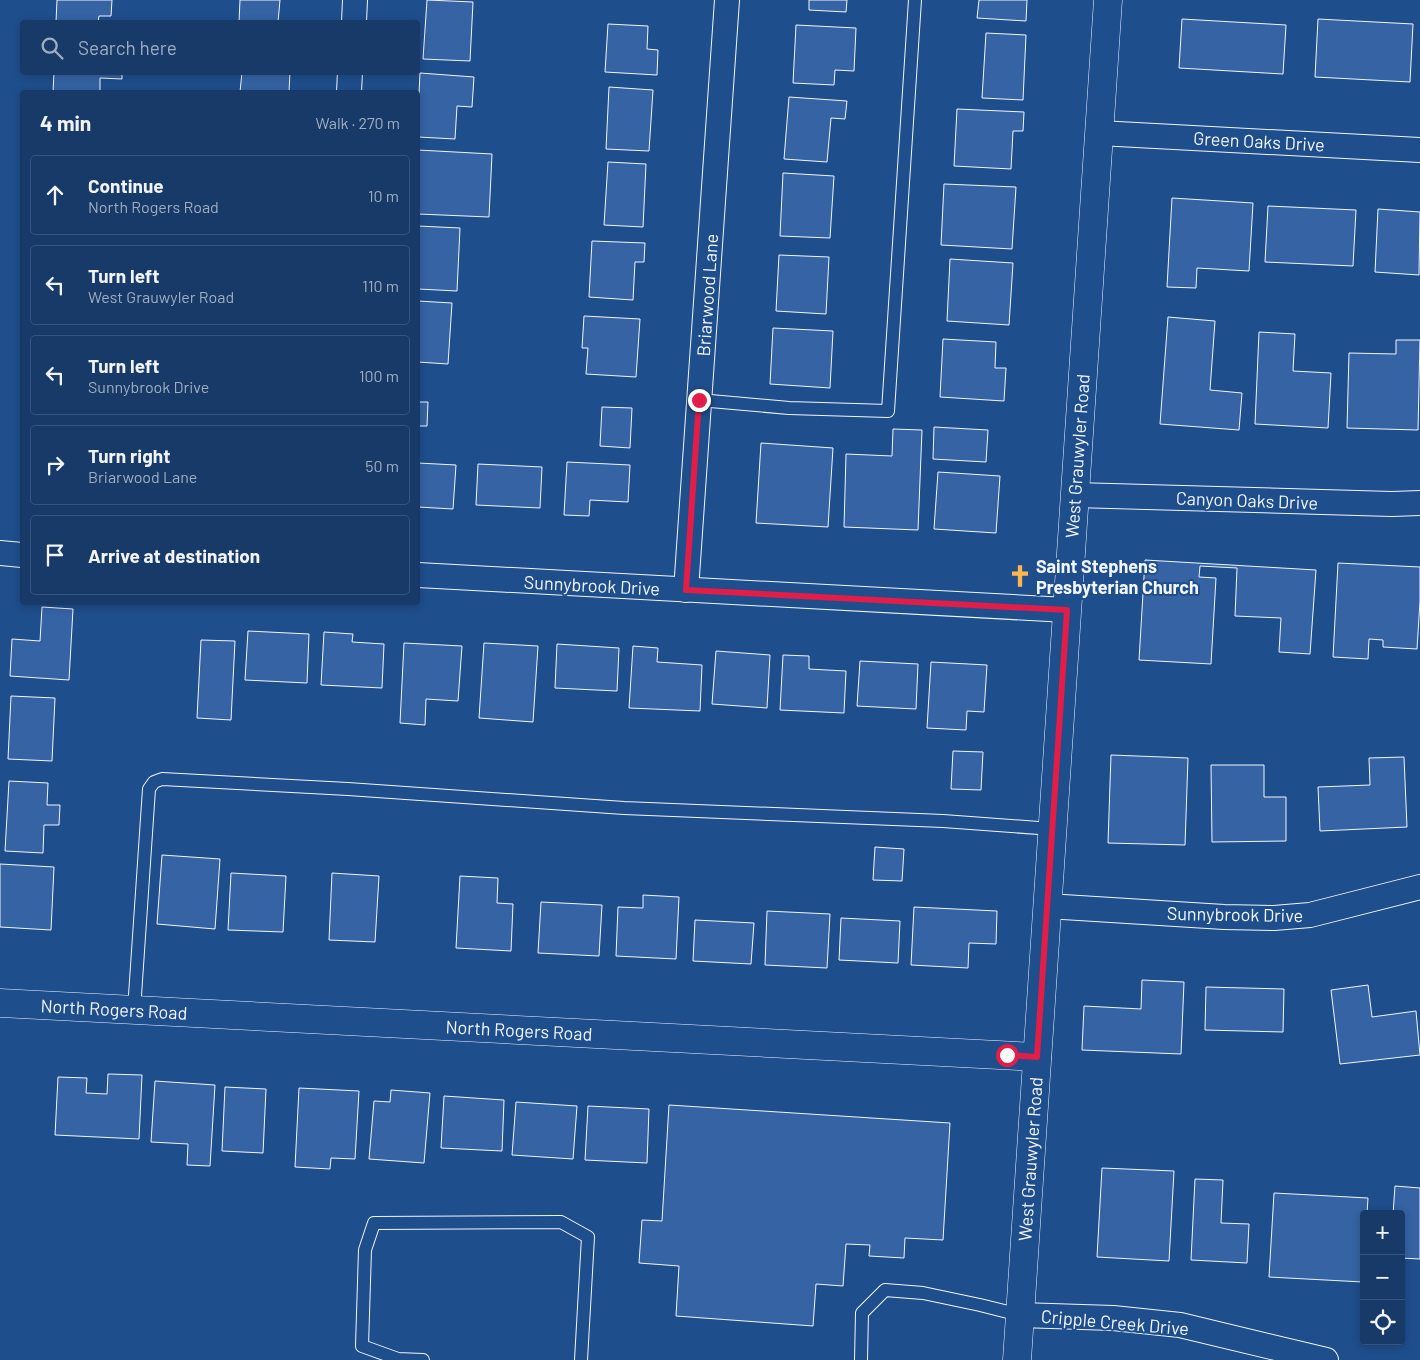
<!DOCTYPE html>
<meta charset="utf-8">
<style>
body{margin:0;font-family:Barlow,sans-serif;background:#20416f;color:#f1f3f6}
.controls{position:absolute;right:15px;bottom:15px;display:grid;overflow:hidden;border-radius:5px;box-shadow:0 2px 8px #0003}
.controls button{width:45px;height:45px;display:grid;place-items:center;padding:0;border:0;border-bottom:1px solid #36547d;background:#173a69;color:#f1f3f6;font:25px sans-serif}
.stop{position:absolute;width:15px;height:15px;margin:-11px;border:4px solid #e11d48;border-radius:50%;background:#fff}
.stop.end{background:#e11d48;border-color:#fff;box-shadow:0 1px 5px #0008}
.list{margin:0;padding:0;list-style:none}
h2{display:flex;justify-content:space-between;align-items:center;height:65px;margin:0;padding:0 20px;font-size:21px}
h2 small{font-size:16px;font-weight:400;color:#9eadc0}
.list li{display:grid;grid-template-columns:32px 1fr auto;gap:15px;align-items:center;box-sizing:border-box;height:80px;margin:0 10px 10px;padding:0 10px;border:1px solid #36547d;border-radius:5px}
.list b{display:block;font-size:19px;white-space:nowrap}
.list p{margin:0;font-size:16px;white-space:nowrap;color:#9eadc0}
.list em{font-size:16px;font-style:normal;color:#9eadc0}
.icon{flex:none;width:28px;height:28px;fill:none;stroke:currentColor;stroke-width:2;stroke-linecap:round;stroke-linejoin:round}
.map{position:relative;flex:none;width:1420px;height:1360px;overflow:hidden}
.search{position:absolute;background:#173a69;box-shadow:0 2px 8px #0003;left:20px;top:20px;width:400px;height:55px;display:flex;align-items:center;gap:12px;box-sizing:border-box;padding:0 18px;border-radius:5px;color:#9eadc0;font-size:19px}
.panel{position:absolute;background:#173a69;box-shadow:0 2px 8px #0003;left:20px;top:90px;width:400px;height:515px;border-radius:5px}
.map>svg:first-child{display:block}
.building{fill:#3563a3;stroke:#f2f6ff}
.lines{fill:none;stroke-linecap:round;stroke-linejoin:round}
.service-casing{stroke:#f2f6ff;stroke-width:14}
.minor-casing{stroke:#f2f6ff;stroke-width:26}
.tertiary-casing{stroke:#f2f6ff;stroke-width:29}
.secondary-casing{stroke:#f2f6ff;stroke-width:29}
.service{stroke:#1f4e8c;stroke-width:12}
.minor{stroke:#1f4e8c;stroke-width:24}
.tertiary{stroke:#1f4e8c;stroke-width:28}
.secondary{stroke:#1f4e8c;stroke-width:28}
.route{stroke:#e11d48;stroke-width:6}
.labels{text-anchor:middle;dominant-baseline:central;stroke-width:4;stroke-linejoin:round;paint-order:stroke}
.street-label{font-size:18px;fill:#f2f6ff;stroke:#1f4e8c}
.poi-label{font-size:18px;font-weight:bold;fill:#f2f6ff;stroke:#1f4e8c;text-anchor:start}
</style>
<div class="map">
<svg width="1420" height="1360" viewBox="0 0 1420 1360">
<rect width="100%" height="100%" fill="#1f4e8c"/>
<g class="building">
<polygon points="57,0 112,0 111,16 99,16 98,22 56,22"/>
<polygon points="240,0 280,0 278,22 239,22"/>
<polygon points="427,0 473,2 470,61 423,59"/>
<polygon points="809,0 847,0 846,12 809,10"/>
<polygon points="979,0 1027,0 1026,21 977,18"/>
<polygon points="1182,19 1286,25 1283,74 1179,68"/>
<polygon points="1318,19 1413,24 1410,82 1315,77"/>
<polygon points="608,24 648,26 647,49 658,50 657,75 605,72"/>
<polygon points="796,25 856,28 854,71 835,70 834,85 793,83"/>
<polygon points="986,33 1026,35 1023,100 982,98"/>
<polygon points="54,72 122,72 122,79 100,78 100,92 53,92"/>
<polygon points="242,72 290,72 289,92 240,92"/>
<polygon points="420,73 474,77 472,107 457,106 455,139 418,137 418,114"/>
<polygon points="609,87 653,90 649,151 606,149"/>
<polygon points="789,97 847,101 845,119 831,118 827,162 784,159"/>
<polygon points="957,109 1024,112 1023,131 1013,131 1011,169 954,166"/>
<polygon points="418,150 492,154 489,217 418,214"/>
<polygon points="608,162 646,164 643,227 604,225"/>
<polygon points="783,173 834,176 830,238 780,236"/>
<polygon points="944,184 1016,187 1012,249 941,245"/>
<polygon points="1172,198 1253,203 1249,271 1197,268 1196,288 1167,287"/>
<polygon points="1268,206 1356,210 1353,266 1265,262"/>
<polygon points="1378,209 1420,212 1419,275 1375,272"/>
<polygon points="418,226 460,228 457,291 418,289"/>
<polygon points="592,241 645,243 644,262 635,262 633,300 589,297"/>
<polygon points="779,255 829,257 826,314 776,311"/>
<polygon points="950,259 1013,263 1009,325 947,321"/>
<polygon points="418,301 452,303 448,364 418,362"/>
<polygon points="584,316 640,319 636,377 586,374 588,348 582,348"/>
<polygon points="1168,317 1215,321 1210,390 1242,393 1239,430 1160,424"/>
<polygon points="773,328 833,331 830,388 770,384"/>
<polygon points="1259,332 1295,334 1293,371 1331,373 1328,428 1255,424"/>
<polygon points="943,339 996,342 995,368 1006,368 1004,401 940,397"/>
<polygon points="1396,340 1420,340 1418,430 1347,428 1349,353 1396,354"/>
<polygon points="418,402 428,402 427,426 418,426"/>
<polygon points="602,407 632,408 630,448 600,446"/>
<polygon points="934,427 988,430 986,462 933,459"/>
<polygon points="893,429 922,430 918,530 844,527 846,454 892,456"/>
<polygon points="761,443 833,448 828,527 756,523"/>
<polygon points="567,462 630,465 628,502 590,500 589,516 564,515"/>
<polygon points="418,463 456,465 453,509 418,507"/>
<polygon points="478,464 542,467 540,508 476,505"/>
<polygon points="938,472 1000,476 996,533 934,529"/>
<polygon points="1145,560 1316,570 1310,654 1279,652 1281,618 1235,616 1237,568 1200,566 1199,577 1216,578 1211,664 1139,660"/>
<polygon points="1338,563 1420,567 1420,601 1417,649 1383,647 1383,640 1369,639 1368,659 1333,657"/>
<polygon points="42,607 73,609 69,680 10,676 12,639 40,641"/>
<polygon points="248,631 309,634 307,683 245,680"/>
<polygon points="324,632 353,634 352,642 384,644 382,688 321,685"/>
<polygon points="201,640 235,641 231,720 197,718"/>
<polygon points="404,643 462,646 458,701 426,699 425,725 400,723"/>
<polygon points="484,643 538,646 533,722 479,718"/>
<polygon points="557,644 619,648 617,691 555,688"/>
<polygon points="633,646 658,648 657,662 702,665 700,711 629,708"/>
<polygon points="716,651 770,655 767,708 712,704"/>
<polygon points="783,655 809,656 809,669 846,671 844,713 780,710"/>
<polygon points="860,661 918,664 916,709 857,706"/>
<polygon points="931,662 987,665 984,712 967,711 966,730 927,728"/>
<polygon points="11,696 55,698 52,761 8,759"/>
<polygon points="953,751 983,752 981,790 951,789"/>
<polygon points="1111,755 1188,758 1185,845 1108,843"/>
<polygon points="1404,757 1407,827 1320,831 1318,787 1370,785 1369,758"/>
<polygon points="1211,765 1264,765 1264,797 1286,797 1286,841 1212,842"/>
<polygon points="9,781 48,783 47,805 60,805 59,825 44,825 43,853 5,851"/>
<polygon points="875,847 904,849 902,881 873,880"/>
<polygon points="162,855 220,859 215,929 157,924"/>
<polygon points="0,864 54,867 51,930 0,927"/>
<polygon points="231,873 286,876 283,932 228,930"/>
<polygon points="332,873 379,876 375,942 329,940"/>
<polygon points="460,876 498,878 497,903 513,904 511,951 456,948"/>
<polygon points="643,895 679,897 676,959 616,956 618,907 643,908"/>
<polygon points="541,902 602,905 599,956 538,953"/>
<polygon points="914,907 997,911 996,944 969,943 968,968 911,965"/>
<polygon points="767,911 830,914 827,968 765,965"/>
<polygon points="841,918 900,921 898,963 839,960"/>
<polygon points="695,920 754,923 751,964 693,961"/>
<polygon points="1142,980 1184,982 1181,1054 1082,1050 1084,1006 1141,1009"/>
<polygon points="1368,985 1372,1017 1416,1011 1420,1055 1340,1064 1331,990"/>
<polygon points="1206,987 1284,989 1283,1032 1205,1030"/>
<polygon points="108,1074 142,1075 139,1139 55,1135 58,1077 87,1078 86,1093 107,1094"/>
<polygon points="155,1081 215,1085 210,1166 187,1165 188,1144 151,1142"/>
<polygon points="225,1087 266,1089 263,1153 222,1151"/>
<polygon points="299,1088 359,1091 355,1159 331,1158 330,1169 295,1167"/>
<polygon points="391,1090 430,1093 424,1163 369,1159 374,1101 390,1102"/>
<polygon points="444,1096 504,1100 502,1151 441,1148"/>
<polygon points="516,1102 577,1106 573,1159 512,1155"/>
<polygon points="669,1105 950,1123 943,1240 905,1238 904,1258 869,1256 870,1245 846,1244 843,1286 816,1284 813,1326 676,1316 679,1266 639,1263 642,1220 662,1221"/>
<polygon points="588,1106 649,1109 647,1163 585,1160"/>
<polygon points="1102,1168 1174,1171 1169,1261 1097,1257"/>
<polygon points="1195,1179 1223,1180 1221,1223 1249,1224 1247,1263 1191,1260"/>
<polygon points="1395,1186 1420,1188 1420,1259 1401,1258 1401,1214 1393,1214"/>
<polygon points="1274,1193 1368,1198 1367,1214 1364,1214 1363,1282 1269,1277"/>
</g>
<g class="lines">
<defs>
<g id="service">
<polyline points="699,400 789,408 888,411 915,0"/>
<polyline points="134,1010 149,789 154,782 162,779 348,789 624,808 943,821 1052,829"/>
<polyline points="423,1360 398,1359 362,1346 365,1250 374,1223 561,1222 588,1237 581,1360"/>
<polyline points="861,1360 862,1313 885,1290 923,1293 980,1305 1020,1315"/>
</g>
<g id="minor">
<polyline points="354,22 355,0"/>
<polyline points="349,92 350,72"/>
<polyline points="1099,133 1420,150"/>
<polyline points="1075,495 1392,504 1420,503"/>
<polyline points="0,553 22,555"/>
<polyline points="418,575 1067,610"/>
<polyline points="686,590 727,0"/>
<polyline points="1047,906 1224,917 1274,918 1310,915 1420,887"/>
<polyline points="1020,1315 1113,1318 1180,1325 1326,1360"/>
</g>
<polyline id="tertiary" points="0,1003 1037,1057"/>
<polyline id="secondary" points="1017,1360 1108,0"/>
</defs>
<use href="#service" class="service-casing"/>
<use href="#minor" class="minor-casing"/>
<use href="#tertiary" class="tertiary-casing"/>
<use href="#secondary" class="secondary-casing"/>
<use href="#service" class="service"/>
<use href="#minor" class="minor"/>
<use href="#tertiary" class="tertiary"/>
<use href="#secondary" class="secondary"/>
</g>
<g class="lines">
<polyline class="route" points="699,400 686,590 1067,610 1037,1057 1007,1055"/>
</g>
<defs>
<symbol id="church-bare" viewBox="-9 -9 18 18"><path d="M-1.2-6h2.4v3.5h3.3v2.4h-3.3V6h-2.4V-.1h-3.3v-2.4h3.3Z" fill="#ffb74d" stroke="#1f4e8c" stroke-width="2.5" paint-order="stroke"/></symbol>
</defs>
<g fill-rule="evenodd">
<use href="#church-bare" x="1004" y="560" width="32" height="32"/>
</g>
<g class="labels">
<g class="street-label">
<text transform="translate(1259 141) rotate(3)">Green Oaks Drive</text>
<text transform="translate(707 295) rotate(-86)">Briarwood Lane</text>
<text transform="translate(1077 456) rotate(-86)">West Grauwyler Road</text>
<text transform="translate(1247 500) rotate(2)">Canyon Oaks Drive</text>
<text transform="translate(592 585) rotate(3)">Sunnybrook Drive</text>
<text transform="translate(1235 914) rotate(1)">Sunnybrook Drive</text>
<text transform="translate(114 1009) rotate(3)">North Rogers Road</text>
<text transform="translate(519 1030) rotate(3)">North Rogers Road</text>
<text transform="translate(1030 1159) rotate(-86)">West Grauwyler Road</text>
<text transform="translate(1115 1322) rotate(5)">Cripple Creek Drive</text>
</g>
<g class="poi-label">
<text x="1036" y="566">Saint Stephens<tspan x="1036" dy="21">Presbyterian Church</tspan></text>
</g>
</g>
</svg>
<div class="controls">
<button>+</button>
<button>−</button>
<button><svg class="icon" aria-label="locate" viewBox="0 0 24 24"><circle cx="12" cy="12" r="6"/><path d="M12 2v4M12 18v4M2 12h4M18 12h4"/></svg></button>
</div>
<div class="stop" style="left:1007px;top:1055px"></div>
<div class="stop end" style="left:699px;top:400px"></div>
<div class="search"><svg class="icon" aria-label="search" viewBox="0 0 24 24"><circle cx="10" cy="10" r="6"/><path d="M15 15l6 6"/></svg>Search here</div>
<section class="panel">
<h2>4 min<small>Walk · 270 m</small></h2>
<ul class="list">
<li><svg class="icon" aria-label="ahead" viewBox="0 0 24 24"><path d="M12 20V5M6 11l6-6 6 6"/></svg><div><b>Continue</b><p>North Rogers Road</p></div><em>10 m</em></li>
<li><svg class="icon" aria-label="left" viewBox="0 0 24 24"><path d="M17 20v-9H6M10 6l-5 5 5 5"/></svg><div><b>Turn left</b><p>West Grauwyler Road</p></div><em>110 m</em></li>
<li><svg class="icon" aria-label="left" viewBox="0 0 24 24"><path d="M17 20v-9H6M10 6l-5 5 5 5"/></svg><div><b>Turn left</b><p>Sunnybrook Drive</p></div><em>100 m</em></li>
<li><svg class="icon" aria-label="right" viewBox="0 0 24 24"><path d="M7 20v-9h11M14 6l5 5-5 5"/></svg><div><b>Turn right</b><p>Briarwood Lane</p></div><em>50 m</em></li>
<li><svg class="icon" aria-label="arrive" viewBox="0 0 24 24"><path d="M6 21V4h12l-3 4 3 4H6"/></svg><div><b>Arrive at destination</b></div></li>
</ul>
</section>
</div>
